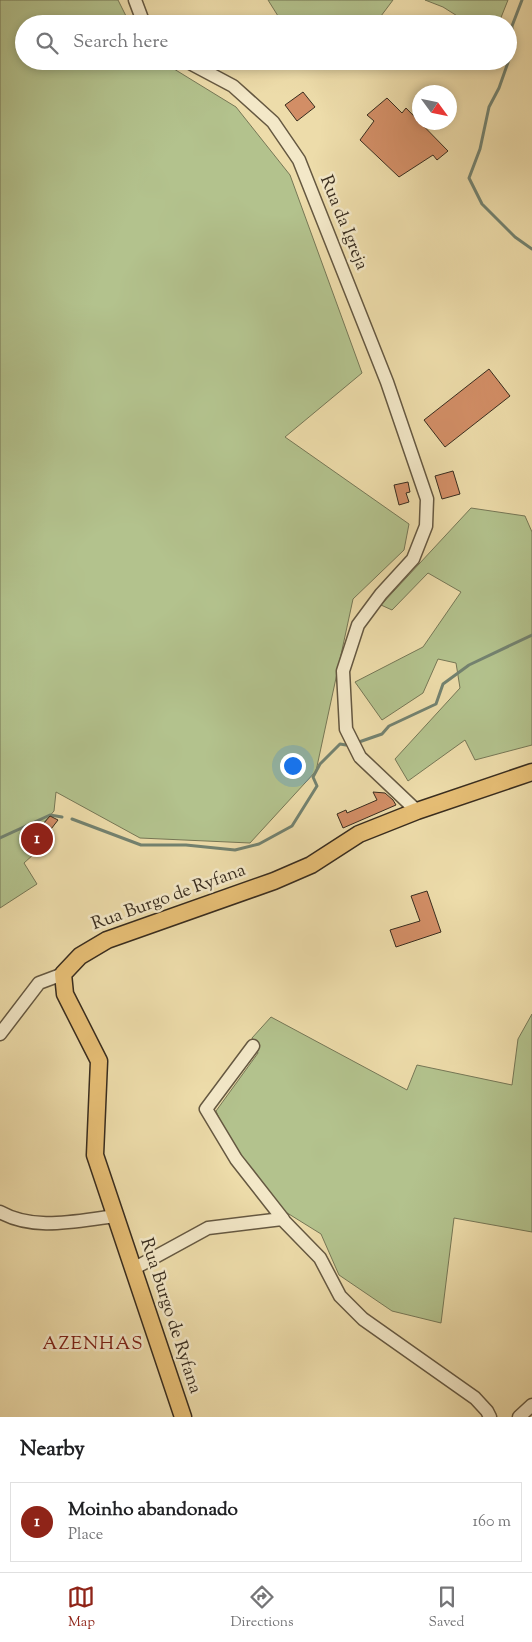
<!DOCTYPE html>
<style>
body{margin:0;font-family:"Sorts Mill Goudy",serif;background:#f2f2f2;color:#202124}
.compass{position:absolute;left:412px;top:85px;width:45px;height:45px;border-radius:50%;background:#fff;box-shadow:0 2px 8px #0003;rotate:123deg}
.you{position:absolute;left:292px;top:765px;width:18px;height:18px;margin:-12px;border:4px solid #fff;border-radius:50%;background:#1a73e8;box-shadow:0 0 0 8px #1a73e833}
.badge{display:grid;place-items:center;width:32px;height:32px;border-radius:50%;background:#8f2418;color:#fff;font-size:16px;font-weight:700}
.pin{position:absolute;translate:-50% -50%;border:2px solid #fff;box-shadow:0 1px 5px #0006}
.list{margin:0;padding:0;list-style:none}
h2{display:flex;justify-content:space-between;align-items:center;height:65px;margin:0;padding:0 20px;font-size:21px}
h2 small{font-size:16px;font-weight:400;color:#757577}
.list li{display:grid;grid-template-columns:32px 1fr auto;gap:15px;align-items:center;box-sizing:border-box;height:80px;margin:0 10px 10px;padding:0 10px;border:1px solid #e0e0e0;border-radius:0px}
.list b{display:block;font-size:19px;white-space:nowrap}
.list p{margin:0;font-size:16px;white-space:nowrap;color:#757577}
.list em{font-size:16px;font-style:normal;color:#757577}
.icon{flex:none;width:28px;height:28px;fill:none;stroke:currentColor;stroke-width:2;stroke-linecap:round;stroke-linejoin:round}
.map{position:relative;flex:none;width:532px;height:1417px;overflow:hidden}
.search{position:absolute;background:#fff;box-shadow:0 2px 8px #0003;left:15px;right:15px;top:15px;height:55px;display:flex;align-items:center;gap:12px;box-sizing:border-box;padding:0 18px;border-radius:28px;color:#757577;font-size:19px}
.sheet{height:155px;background:#fff}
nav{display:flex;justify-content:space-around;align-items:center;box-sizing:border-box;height:70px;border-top:1px solid #e0e0e0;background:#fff;font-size:14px;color:#757577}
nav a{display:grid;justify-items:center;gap:2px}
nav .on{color:#8f2418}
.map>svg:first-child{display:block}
.green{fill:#b3c28d;stroke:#767756}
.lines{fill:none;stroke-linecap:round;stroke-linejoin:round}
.stream{stroke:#738270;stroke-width:3}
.building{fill:#d28e66;stroke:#382c1e}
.minor-casing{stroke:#655841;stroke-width:15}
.major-casing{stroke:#382c1e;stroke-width:19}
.minor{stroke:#f3e8c8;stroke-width:12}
.major{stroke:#e6be75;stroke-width:16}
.labels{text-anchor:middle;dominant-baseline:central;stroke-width:5;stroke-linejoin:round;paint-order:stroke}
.street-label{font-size:18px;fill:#382c1e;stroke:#f3e8c8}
.neighbourhood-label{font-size:19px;letter-spacing:1px;fill:#7a1f14;stroke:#f3e8c8}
</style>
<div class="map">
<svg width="532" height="1417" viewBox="0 0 532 1417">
<rect width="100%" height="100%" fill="#eddcaa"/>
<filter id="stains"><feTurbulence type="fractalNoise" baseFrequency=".004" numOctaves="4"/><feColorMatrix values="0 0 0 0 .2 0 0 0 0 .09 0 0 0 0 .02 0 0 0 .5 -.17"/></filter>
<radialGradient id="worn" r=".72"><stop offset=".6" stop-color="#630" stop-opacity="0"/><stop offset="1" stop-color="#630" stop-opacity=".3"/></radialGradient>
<g class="green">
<polygon points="0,0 118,0 130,24 24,24 24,61 161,61 236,107 290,175 362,373 285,437 409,524 404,550 353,599 316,771 250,843 140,838 56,792 54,811 27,842 35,850 34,854 24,863 37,884 0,908"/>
<polygon points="268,0 393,0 375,24 283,24"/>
<polygon points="425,0 508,0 500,20 496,24 470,24 443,7"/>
<polygon points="471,508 525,516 532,532 532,745 475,760 465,740 408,781 395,759 460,688 456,663 438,659 423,693 382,720 355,682 423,647 461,592 428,573 392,610 381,605"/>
<polygon points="532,1014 532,1232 454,1218 441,1323 392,1311 339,1275 321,1234 284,1211 228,1139 216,1111 258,1053 252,1038 271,1017 407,1090 417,1065 512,1085 518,1039"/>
</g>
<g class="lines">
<g class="stream">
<polyline points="522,0 512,26 512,51 499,88 489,107 480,149 469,178 482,204 515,237 532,249"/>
<polyline points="359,742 382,734 389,726 436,704 443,684 469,665 532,635"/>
<polyline points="72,819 141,845 186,845 235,850 259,844 292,826 317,786 313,777 320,764 340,744 346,745"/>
<polyline points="0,838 50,815 62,817"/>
</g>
</g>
<g class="building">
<polygon points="303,92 315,107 297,121 285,105"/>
<polygon points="387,98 402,113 406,108 448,151 437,160 433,155 399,177 360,140 374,121 367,115"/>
<polygon points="489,369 510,396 445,447 424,420"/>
<polygon points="453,471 460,494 442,499 435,476"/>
<polygon points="408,482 410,492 406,493 409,502 399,505 394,485"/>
<polygon points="373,792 385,793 393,800 396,805 343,828 337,814 346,810 347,813 377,800"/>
<polygon points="50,816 58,820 35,850 27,843"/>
<polygon points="427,891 441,932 396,947 390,930 420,921 411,896"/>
</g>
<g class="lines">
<defs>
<g id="minor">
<polyline points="135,0 144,24"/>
<polyline points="186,61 233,86 273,122 299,160 387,382 427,499 426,526 413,559 381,594 358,625 343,671 346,729 360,757 417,811"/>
<polyline points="0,1034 39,983 63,974"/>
<polyline points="253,1046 206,1109 236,1159 283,1219"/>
<path d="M 0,1212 C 35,1232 79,1220 117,1216"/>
<polyline points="133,1269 208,1228 282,1219 320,1258 340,1296 363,1319 475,1398 487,1411 490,1417"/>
<polyline points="519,1417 532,1405"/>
</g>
<polyline id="major" points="183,1417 95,1155 99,1061 65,994 63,974 80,956 107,940 274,881 311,865 359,834 417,811 532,772"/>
</defs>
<use href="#minor" class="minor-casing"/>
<use href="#major" class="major-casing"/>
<use href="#minor" class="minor"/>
<use href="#major" class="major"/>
</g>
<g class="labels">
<g class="street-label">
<text transform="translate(343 223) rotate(68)">Rua da Igreja</text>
<text transform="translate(169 898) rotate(-20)">Rua Burgo de Ryfana</text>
<text transform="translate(170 1316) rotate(72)">Rua Burgo de Ryfana</text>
</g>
<g class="neighbourhood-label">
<text x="93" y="1344">AZENHAS</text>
</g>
</g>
<rect width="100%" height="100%" filter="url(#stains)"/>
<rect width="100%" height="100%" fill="url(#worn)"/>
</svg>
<svg class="compass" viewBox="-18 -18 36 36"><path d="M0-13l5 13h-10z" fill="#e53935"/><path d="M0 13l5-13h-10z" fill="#757577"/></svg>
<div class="you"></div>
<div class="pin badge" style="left:37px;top:839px">1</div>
<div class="search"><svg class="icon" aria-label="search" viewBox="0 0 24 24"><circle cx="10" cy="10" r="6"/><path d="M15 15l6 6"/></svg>Search here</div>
</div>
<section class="sheet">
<h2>Nearby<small></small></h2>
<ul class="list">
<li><span class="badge">1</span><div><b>Moinho abandonado</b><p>Place</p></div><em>160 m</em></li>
</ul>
</section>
<nav>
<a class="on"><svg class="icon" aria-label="map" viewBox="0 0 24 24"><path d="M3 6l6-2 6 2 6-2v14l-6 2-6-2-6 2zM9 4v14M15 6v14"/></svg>Map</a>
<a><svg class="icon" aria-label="directions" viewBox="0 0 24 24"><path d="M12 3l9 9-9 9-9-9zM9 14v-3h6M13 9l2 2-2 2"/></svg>Directions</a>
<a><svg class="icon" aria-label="saved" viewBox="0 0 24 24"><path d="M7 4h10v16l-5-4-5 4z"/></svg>Saved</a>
</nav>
